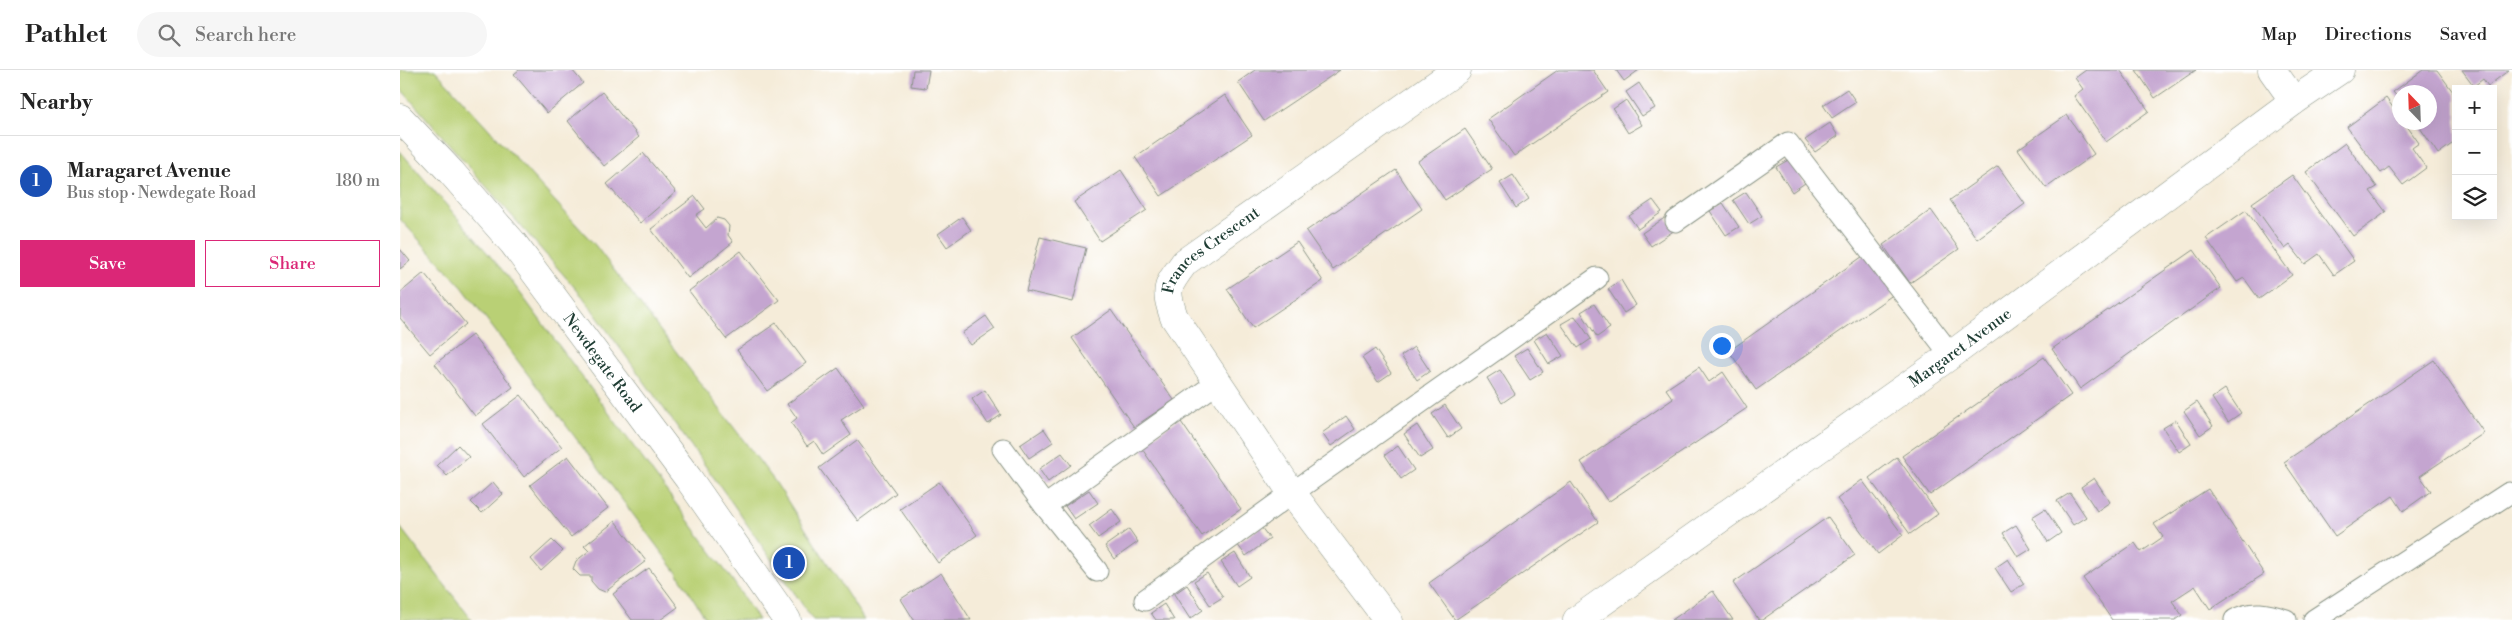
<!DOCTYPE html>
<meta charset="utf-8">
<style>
body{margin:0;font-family:"Libre Bodoni",serif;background:#f6f6f6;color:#222}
.controls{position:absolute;right:15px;top:15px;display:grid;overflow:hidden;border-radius:0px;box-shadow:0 5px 20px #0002}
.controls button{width:45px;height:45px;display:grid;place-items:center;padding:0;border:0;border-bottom:1px solid #e0e0e0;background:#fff;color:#222;font:25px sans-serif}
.compass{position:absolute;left:1992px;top:15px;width:45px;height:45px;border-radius:50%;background:#fff;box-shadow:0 5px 20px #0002;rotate:337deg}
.you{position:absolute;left:1321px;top:275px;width:18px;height:18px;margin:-12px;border:4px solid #fff;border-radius:50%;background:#1a73e8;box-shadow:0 0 0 8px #1a73e833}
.badge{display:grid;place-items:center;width:32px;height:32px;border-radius:50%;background:#db2777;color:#fff;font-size:16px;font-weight:700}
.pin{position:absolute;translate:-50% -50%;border:2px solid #fff;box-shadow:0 1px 5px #0006}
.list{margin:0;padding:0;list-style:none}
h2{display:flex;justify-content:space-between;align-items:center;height:65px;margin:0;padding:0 20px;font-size:21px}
h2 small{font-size:16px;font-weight:400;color:#767676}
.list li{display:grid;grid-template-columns:32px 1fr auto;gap:15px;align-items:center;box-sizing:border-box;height:90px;padding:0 20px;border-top:1px solid #e0e0e0}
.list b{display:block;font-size:19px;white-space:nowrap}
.list p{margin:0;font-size:16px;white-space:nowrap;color:#767676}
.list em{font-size:16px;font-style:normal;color:#767676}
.actions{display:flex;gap:10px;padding:15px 20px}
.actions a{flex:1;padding:11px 0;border:1px solid #db2777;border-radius:0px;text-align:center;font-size:18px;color:#db2777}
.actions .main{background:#db2777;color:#fff}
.icon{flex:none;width:28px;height:28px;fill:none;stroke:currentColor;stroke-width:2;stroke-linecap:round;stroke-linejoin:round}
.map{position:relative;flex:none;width:2112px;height:550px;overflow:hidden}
header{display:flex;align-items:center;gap:30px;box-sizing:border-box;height:70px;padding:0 25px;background:#fff;border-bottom:1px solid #e0e0e0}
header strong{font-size:24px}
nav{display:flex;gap:28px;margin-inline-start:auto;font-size:18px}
.search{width:350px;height:45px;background:#f6f6f6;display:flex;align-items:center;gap:12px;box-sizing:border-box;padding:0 18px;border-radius:28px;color:#767676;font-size:19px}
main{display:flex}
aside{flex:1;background:#fff}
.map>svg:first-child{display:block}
.green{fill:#b9d075;stroke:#6c8654}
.building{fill:#c4a5d0}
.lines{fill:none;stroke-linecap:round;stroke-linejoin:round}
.lane-casing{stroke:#8a9486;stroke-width:23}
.street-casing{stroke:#8a9486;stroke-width:29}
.lane{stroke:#fff;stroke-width:21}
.street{stroke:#fff;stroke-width:28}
.labels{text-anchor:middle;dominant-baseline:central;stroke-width:4.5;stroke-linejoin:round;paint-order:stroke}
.street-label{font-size:16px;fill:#1f3d34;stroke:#fff}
</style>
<header>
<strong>Pathlet</strong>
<div class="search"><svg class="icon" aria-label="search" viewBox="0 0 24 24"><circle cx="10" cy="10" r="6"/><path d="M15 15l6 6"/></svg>Search here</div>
<nav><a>Map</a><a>Directions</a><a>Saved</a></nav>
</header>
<main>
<aside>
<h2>Nearby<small></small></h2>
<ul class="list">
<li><span class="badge" style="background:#1a4fb4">1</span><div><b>Maragaret Avenue</b><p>Bus stop · Newdegate Road</p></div><em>180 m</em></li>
</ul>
<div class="actions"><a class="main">Save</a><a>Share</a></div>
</aside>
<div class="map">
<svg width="2112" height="550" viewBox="0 0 2112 550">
<rect width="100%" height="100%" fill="#fff"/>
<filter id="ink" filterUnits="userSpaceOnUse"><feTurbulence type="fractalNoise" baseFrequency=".02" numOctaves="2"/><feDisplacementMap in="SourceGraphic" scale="10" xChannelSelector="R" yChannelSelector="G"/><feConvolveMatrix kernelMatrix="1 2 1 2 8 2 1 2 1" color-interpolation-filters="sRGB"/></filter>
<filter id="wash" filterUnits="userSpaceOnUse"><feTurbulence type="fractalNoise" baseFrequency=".0096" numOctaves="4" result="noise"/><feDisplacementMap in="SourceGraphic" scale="20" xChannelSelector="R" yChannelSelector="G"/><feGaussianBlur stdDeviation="1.12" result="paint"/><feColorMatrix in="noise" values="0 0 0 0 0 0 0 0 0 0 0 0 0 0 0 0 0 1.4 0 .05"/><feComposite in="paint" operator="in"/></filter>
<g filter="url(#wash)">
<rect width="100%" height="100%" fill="#f5ecd9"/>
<g class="green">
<polygon points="0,0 35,0 195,175 376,413 464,550 413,550 333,434 183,227 0,18"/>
<polygon points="0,81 109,208 333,511 358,550 307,550 277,503 63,218 0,149"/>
<polygon points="0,457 72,550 0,550"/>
</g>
<g id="blocks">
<g class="building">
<polygon points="119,0 172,0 183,13 147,43 114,4"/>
<polygon points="513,0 529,0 526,18 511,16"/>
<polygon points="855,0 940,0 864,51 838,12"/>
<polygon points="1158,0 1193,0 1208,22 1114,86 1088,49"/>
<polygon points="1216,0 1239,0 1224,11"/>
<polygon points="1686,0 1720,0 1749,41 1706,72 1674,26 1683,19 1675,8"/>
<polygon points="1736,0 1796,0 1755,28"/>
<polygon points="2023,0 2037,0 2056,26 2056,71 2038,84 2016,52 2030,52 2030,22 2000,22 2000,30 1993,22"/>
<polygon points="2062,0 2109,0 2088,16 2083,9 2074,16"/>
<polygon points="1239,13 1255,38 1242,46 1226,22"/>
<polygon points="1447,19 1456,32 1432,48 1423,35"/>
<polygon points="202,22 239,67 204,96 168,51"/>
<polygon points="825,25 852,65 761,126 735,87"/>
<polygon points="1986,28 2000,47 2000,52 2004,52 2019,73 2012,78 2026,98 2003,115 1989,97 1981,103 1947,57"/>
<polygon points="1226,30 1242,55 1228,63 1213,39"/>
<polygon points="1667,45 1694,84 1646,118 1618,79"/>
<polygon points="1430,53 1438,66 1415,82 1405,70"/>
<polygon points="1065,59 1092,99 1045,130 1018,91"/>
<polygon points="1945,73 1977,117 1970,121 1986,142 1953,166 1906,102"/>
<polygon points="243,83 276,122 240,153 207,114"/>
<polygon points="1390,89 1405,113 1392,122 1376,97"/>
<polygon points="1598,96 1625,134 1577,169 1550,130"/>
<polygon points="721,100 747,140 700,171 674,132"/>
<polygon points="996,100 1022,139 933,200 906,161"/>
<polygon points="1113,105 1129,129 1116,138 1100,113"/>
<polygon points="1892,105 1954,191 1934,205 1919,184 1905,194 1890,175 1885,179 1852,133"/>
<polygon points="1346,122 1362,146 1349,154 1333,130"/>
<polygon points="295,126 305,139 296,145 306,158 317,148 324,150 329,156 328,165 333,172 288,208 251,159"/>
<polygon points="1253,130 1262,142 1238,159 1229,146"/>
<polygon points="1323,133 1339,157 1326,165 1310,141"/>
<polygon points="1531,140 1559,179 1510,213 1483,175"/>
<polygon points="1846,140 1892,205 1859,229 1844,208 1837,212 1806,168"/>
<polygon points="562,147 571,160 547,177 538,164"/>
<polygon points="1266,147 1275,160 1251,176 1242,163"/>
<polygon points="640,167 686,178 673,232 626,221"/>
<polygon points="897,172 923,211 853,258 827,219"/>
<polygon points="0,179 10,191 0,199"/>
<polygon points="1794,180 1821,218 1680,319 1652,279"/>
<polygon points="341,181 379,230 326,269 289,221"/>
<polygon points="1466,184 1494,224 1356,320 1329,281"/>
<polygon points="24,203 66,254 30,284 0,248 0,223"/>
<polygon points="1221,210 1236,235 1224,243 1208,219"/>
<polygon points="1194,234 1210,258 1197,267 1181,242"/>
<polygon points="711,240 774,330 734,357 672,268"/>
<polygon points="586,246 595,259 571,275 562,263"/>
<polygon points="1175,246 1191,269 1178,278 1161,254"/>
<polygon points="376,253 406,293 367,321 337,280"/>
<polygon points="1147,262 1163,286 1149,294 1134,270"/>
<polygon points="72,265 113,317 75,346 35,294"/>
<polygon points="1014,277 1030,301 1017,310 1001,286"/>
<polygon points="1127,278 1143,302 1130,310 1114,286"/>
<polygon points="975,279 991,303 978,312 962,288"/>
<polygon points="1644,287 1671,325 1530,425 1502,386"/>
<polygon points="2034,290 2084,363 2020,406 2031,421 2003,441 1993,426 1935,466 1884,392"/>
<polygon points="1299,297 1309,312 1323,302 1347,338 1208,432 1181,392 1273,329 1266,319"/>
<polygon points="438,298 464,335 441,350 451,365 423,385 414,371 407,376 391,353 397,348 387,334"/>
<polygon points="1100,300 1115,324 1102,333 1087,308"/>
<polygon points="1825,319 1841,343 1828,352 1812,328"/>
<polygon points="585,320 601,345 588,354 572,329"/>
<polygon points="121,325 162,377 124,407 83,354"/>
<polygon points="1797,332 1813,356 1800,365 1784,341"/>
<polygon points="1045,335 1061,359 1048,368 1032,344"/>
<polygon points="946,346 955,359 931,376 922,363"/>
<polygon points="779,349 841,439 802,466 740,376"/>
<polygon points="1776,350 1791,374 1779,382 1763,358"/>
<polygon points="1017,355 1033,380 1020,388 1004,364"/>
<polygon points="644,359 653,372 629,388 620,375"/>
<polygon points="457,370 496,423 458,451 419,398"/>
<polygon points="58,375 69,387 47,406 37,395"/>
<polygon points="998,376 1014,400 1001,409 985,385"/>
<polygon points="662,383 671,395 648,412 639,399"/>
<polygon points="168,386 208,438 171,467 130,415"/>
<polygon points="1497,387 1538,444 1510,464 1469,408"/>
<polygon points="1694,408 1710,432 1697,441 1681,417"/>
<polygon points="1462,410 1503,465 1478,484 1437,429"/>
<polygon points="93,412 103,424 82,443 71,432"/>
<polygon points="539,412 577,465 538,493 500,439"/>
<polygon points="1171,412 1198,452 1055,550 1029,513"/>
<polygon points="1808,419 1864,504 1810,539 1795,516 1772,531 1782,545 1775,550 1712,550 1683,508 1735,473 1741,482 1763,467 1754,454"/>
<polygon points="689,420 698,433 674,449 665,436"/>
<polygon points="1670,423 1686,447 1673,455 1657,431"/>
<polygon points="712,439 721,452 698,468 689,456"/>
<polygon points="1645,439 1661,463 1648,472 1632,447"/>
<polygon points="1428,447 1455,485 1362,550 1359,550 1333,513"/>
<polygon points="215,451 246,491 205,522 198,519 191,511 191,506 180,506 173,499 176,491 189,481 184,476"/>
<polygon points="1616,455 1631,479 1618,487 1603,463"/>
<polygon points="861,457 870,469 846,486 837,474"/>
<polygon points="729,459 738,472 714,489 705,476"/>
<polygon points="152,470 163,481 141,501 131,489"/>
<polygon points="835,483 850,507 837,516 821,492"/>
<polygon points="1608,489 1624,514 1611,522 1595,498"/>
<polygon points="249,498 278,537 260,550 232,550 213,524"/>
<polygon points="541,503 559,531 571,550 514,550 501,529"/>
<polygon points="807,503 823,527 810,535 794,511"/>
<polygon points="787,515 803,540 790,549 774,524"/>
<polygon points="1313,521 1333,550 1272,550 1293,535"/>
<polygon points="764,534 774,550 756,550 751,543"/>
</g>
</g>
</g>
<g filter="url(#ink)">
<use href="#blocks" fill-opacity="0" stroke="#8a9486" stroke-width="1"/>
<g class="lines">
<defs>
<g id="lane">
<polyline points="1276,151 1388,73 1551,285"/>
<polyline points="603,379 645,436 697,501"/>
<polyline points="645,436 818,312"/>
<polyline points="745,530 892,423 1197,208"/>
<path d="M 1835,550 C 1852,540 1868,544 1886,550"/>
<polyline points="1914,550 2109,423"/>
</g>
<g id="street">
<polyline points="1872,0 1894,31"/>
<path id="s1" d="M 0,48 L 51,102 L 113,173 L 288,408 L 387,550"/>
<path id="s2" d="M 988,550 L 892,423 L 774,247 C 764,218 767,216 785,192 L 1057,0"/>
<path id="s3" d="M 1177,550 L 1551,285 L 1894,31 L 1940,0"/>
</g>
</defs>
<use href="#lane" class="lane-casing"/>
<use href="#street" class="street-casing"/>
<use href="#lane" class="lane"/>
<use href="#street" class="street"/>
</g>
</g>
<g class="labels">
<g class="street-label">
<text stroke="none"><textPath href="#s2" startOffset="458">Frances Crescent</textPath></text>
<text stroke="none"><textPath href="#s3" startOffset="470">Margaret Avenue</textPath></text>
<text stroke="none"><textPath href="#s1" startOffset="318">Newdegate Road</textPath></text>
</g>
</g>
</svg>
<div class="controls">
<button>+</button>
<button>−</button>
<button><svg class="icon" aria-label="layers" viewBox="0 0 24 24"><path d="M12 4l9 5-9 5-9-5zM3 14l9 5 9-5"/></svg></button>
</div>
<svg class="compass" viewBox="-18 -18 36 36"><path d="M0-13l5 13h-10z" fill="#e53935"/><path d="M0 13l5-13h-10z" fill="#767676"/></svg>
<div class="you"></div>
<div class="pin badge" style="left:389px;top:493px;background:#1a4fb4">1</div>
</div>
</main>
